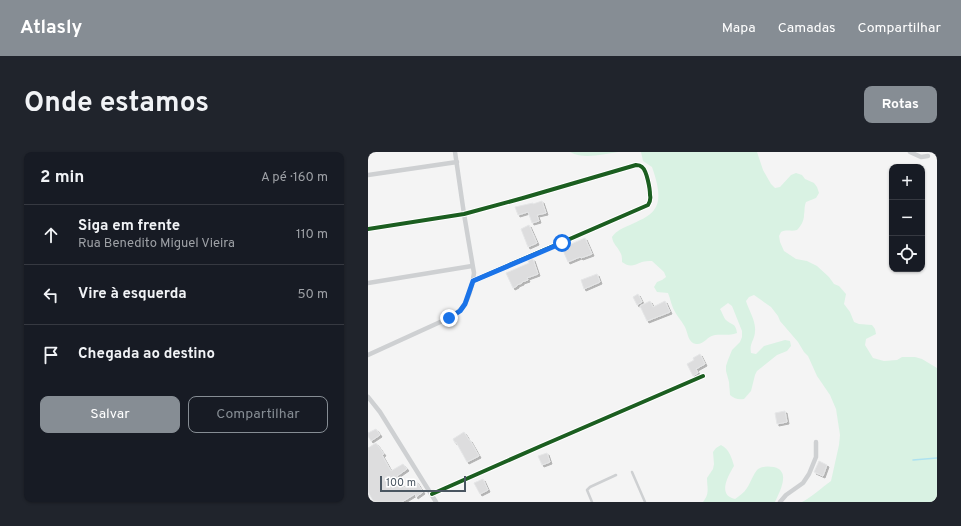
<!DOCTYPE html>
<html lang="pt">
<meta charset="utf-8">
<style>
body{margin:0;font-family:Overpass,sans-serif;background:#20242c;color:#f1f3f6}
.controls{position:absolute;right:12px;top:12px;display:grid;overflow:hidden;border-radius:8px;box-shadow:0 1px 3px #0004}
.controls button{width:36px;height:36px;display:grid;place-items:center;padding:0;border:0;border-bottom:1px solid #363941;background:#171b24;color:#f1f3f6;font:20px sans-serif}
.scale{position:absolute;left:12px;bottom:10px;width:86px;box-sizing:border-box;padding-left:4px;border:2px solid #4a5661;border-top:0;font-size:11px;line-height:14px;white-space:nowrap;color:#4a5661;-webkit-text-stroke:3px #fff;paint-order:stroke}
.stop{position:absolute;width:12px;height:12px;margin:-9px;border:3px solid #1a73e8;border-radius:50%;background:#fff}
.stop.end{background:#1a73e8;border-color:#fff;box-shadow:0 1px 4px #0008}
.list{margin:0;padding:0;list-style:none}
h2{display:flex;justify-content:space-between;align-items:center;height:52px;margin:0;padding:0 16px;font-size:17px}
h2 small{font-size:13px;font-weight:400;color:#9ea1a6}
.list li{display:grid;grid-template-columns:26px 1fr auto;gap:12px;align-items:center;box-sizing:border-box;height:60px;padding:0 16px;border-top:1px solid #363941}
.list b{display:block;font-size:15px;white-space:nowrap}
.list p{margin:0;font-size:13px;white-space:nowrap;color:#9ea1a6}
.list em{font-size:13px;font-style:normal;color:#9ea1a6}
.actions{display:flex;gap:8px;padding:12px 16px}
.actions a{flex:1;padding:9px 0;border:1px solid #868d94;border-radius:8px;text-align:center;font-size:14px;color:#868d94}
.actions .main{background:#868d94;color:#fff}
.icon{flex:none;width:22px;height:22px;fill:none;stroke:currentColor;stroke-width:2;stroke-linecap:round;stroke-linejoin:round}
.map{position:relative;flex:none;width:569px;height:350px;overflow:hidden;border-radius:8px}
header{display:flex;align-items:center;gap:24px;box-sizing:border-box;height:56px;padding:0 20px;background:#868d94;color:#fff}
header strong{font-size:19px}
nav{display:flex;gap:22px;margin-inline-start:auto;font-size:14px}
.intro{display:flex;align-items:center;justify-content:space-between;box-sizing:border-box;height:96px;padding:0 24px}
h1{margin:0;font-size:28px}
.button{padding:10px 18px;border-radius:8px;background:#868d94;color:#fff;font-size:14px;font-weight:700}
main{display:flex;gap:24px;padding:0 24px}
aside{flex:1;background:#171b24;border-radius:8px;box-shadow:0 1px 3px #0004}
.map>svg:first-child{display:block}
.green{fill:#d9f2e3}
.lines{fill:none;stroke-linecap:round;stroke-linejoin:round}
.stream{stroke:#aee2f0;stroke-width:1.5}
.building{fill:#ddddde;stroke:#e5e6e7;filter:url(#shadow)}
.service{stroke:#ced0d2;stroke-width:2.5}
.minor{stroke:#ced0d2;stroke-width:4.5}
.cycleway-casing{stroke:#fff;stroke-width:6}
.cycleway{stroke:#1b5e20;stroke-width:4}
.route{stroke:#1a73e8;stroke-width:5}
</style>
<header>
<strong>Atlasly</strong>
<nav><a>Mapa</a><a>Camadas</a><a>Compartilhar</a></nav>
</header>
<div class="intro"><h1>Onde estamos</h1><a class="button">Rotas</a></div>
<main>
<aside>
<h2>2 min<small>A pé · 160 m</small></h2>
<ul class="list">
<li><svg class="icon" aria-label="ahead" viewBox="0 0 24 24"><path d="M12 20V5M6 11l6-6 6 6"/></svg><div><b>Siga em frente</b><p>Rua Benedito Miguel Vieira</p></div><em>110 m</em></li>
<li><svg class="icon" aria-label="left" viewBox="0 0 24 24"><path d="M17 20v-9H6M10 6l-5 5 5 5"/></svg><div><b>Vire à esquerda</b></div><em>50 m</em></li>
<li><svg class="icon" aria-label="arrive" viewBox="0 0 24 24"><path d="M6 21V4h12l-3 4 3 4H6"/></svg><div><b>Chegada ao destino</b></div></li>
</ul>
<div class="actions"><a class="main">Salvar</a><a>Compartilhar</a></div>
</aside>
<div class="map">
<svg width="569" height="350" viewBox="0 0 569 350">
<defs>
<filter id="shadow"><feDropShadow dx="2" dy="2" stdDeviation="0" flood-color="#0004"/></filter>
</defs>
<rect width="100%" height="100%" fill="#f4f4f4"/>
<g class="green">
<path d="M 202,0 L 250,0 C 234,2 217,8 202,0 Z"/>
<path d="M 273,0 L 389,0 L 395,18 L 403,32 L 407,36 L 412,35 L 423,23 L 428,21 L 434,23 L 437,27 L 446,31 L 449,35 L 451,41 L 448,46 L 438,50 C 436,55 437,58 436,63 C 436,69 433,74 429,78 C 423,80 419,77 413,80 L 411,84 L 412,90 L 416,99 L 428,107 L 439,109 L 449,114 L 461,125 L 466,132 L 471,134 L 478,142 L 476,152 L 482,160 L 486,170 L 491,172 L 504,173 L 507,177 L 508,182 L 498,187 L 497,193 L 505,206 L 516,209 L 529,208 L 534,205 L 547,205 L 554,207 L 569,216 L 569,350 L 434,350 C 444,345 453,336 463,329 L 471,293 L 472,283 L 468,257 L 462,243 L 449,224 L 440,204 L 436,200 L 430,190 L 412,169 L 410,164 L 403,155 L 386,143 L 381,145 L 378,149 C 381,159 388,169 387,179 C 387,188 381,191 383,201 L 388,202 L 396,194 L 417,188 L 422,189 L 423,194 L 419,199 L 409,203 L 389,219 L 387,223 L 383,239 L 376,247 C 370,248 367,247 362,243 L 361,230 L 358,219 L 358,214 L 360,208 L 364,198 L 372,190 L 374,185 L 374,179 L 364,154 L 360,151 L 352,157 C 354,160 355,164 357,167 C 362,173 368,170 369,181 C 361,184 354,182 347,183 C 339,184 336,193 328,192 C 320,191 320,181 317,175 C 313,168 308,163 305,156 C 303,151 302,146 300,141 L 289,140 L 286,135 L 289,130 L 294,128 L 298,125 L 296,120 L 284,109 C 280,109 277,109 274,110 C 266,113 262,116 254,110 C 254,106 254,103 252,100 C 249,94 245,92 244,85 C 249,78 255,76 262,73 C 270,69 281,65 286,58 C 295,47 288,27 284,15 L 275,9 Z"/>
<path d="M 353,293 C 361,297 364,306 366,314 C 360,324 349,343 367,347 C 371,344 376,341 379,336 C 383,330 385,322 390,317 C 395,314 400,314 406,315 C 423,319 412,339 407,350 L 335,350 C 342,341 339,336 339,326 L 345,317 L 346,312 L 345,300 L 348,296 Z"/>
</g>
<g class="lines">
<polyline class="stream" points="545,308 569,306"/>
</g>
<g class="building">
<polygon points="174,49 178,61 169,63 171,69 164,71 160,60 150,63 147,55 165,51 165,52"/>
<polygon points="161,73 169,91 160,95 153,77"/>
<polygon points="217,86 224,102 213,106 212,105 200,110 194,96"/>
<polygon points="165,107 170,122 159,126 160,128 154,130 154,131 149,133 149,134 145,136 138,121 161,111 160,109"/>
<polygon points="229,122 232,130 216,137 213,128"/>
<polygon points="270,142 274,150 269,153 265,145"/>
<polygon points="282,149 285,155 297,149 302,160 279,169 272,154"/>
<polygon points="332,202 337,212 328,217 330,221 325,224 319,212 326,208 325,206"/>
<polygon points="417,259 419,270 409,272 407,261"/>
<polygon points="8,277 12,283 3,289 0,284 0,281"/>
<polygon points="96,280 101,288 102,288 111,304 99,310 88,290 87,291 85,287"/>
<polygon points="8,291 16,302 14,303 23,319 35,312 39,317 29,324 36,336 48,329 55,340 48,345 47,342 34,350 6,350 0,340 0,296"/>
<polygon points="179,301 182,310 174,313 170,304"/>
<polygon points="451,309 459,313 455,324 446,320"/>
<polygon points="115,327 120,338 112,342 106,331"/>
</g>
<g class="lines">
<g class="service">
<polyline points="264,320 277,350"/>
<polyline points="224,350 219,338 222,335 248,323"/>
</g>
<g class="minor">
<polyline points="542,0 553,5 560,4"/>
<polyline points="0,23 89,10"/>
<path d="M 0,77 L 96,62 L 155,46 L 268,13 C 271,13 272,13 274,15 C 279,19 282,37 282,43 C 283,47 282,50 280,53 L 105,129"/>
<polyline points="0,131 104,114"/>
<path d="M 0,203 L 81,166 C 85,163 89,161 92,158 C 100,151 105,132 106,121 L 96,62 L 87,0"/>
<polyline points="0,245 12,260 68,350"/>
<polyline points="64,342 173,294 335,224"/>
<polyline points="412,350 418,343 435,331 441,322 448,305 448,290"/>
</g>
<defs>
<g id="cycleway">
<path d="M 0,77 L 96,62 L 155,46 L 268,13 C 271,13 272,13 274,15 C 279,19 282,37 282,43 C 283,47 282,50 280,53 L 105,129"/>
<polyline points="64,342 173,294 335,224"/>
</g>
</defs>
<use href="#cycleway" class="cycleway-casing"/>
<use href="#cycleway" class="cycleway"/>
</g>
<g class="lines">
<polyline class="route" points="81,166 92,159 97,152 105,129 194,91"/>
</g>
</svg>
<div class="controls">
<button>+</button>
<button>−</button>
<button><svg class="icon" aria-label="locate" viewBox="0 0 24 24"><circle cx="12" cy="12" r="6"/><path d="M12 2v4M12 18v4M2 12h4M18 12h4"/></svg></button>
</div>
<div class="scale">100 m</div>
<div class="stop" style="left:194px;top:91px"></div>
<div class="stop end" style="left:81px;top:166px"></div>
</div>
</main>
